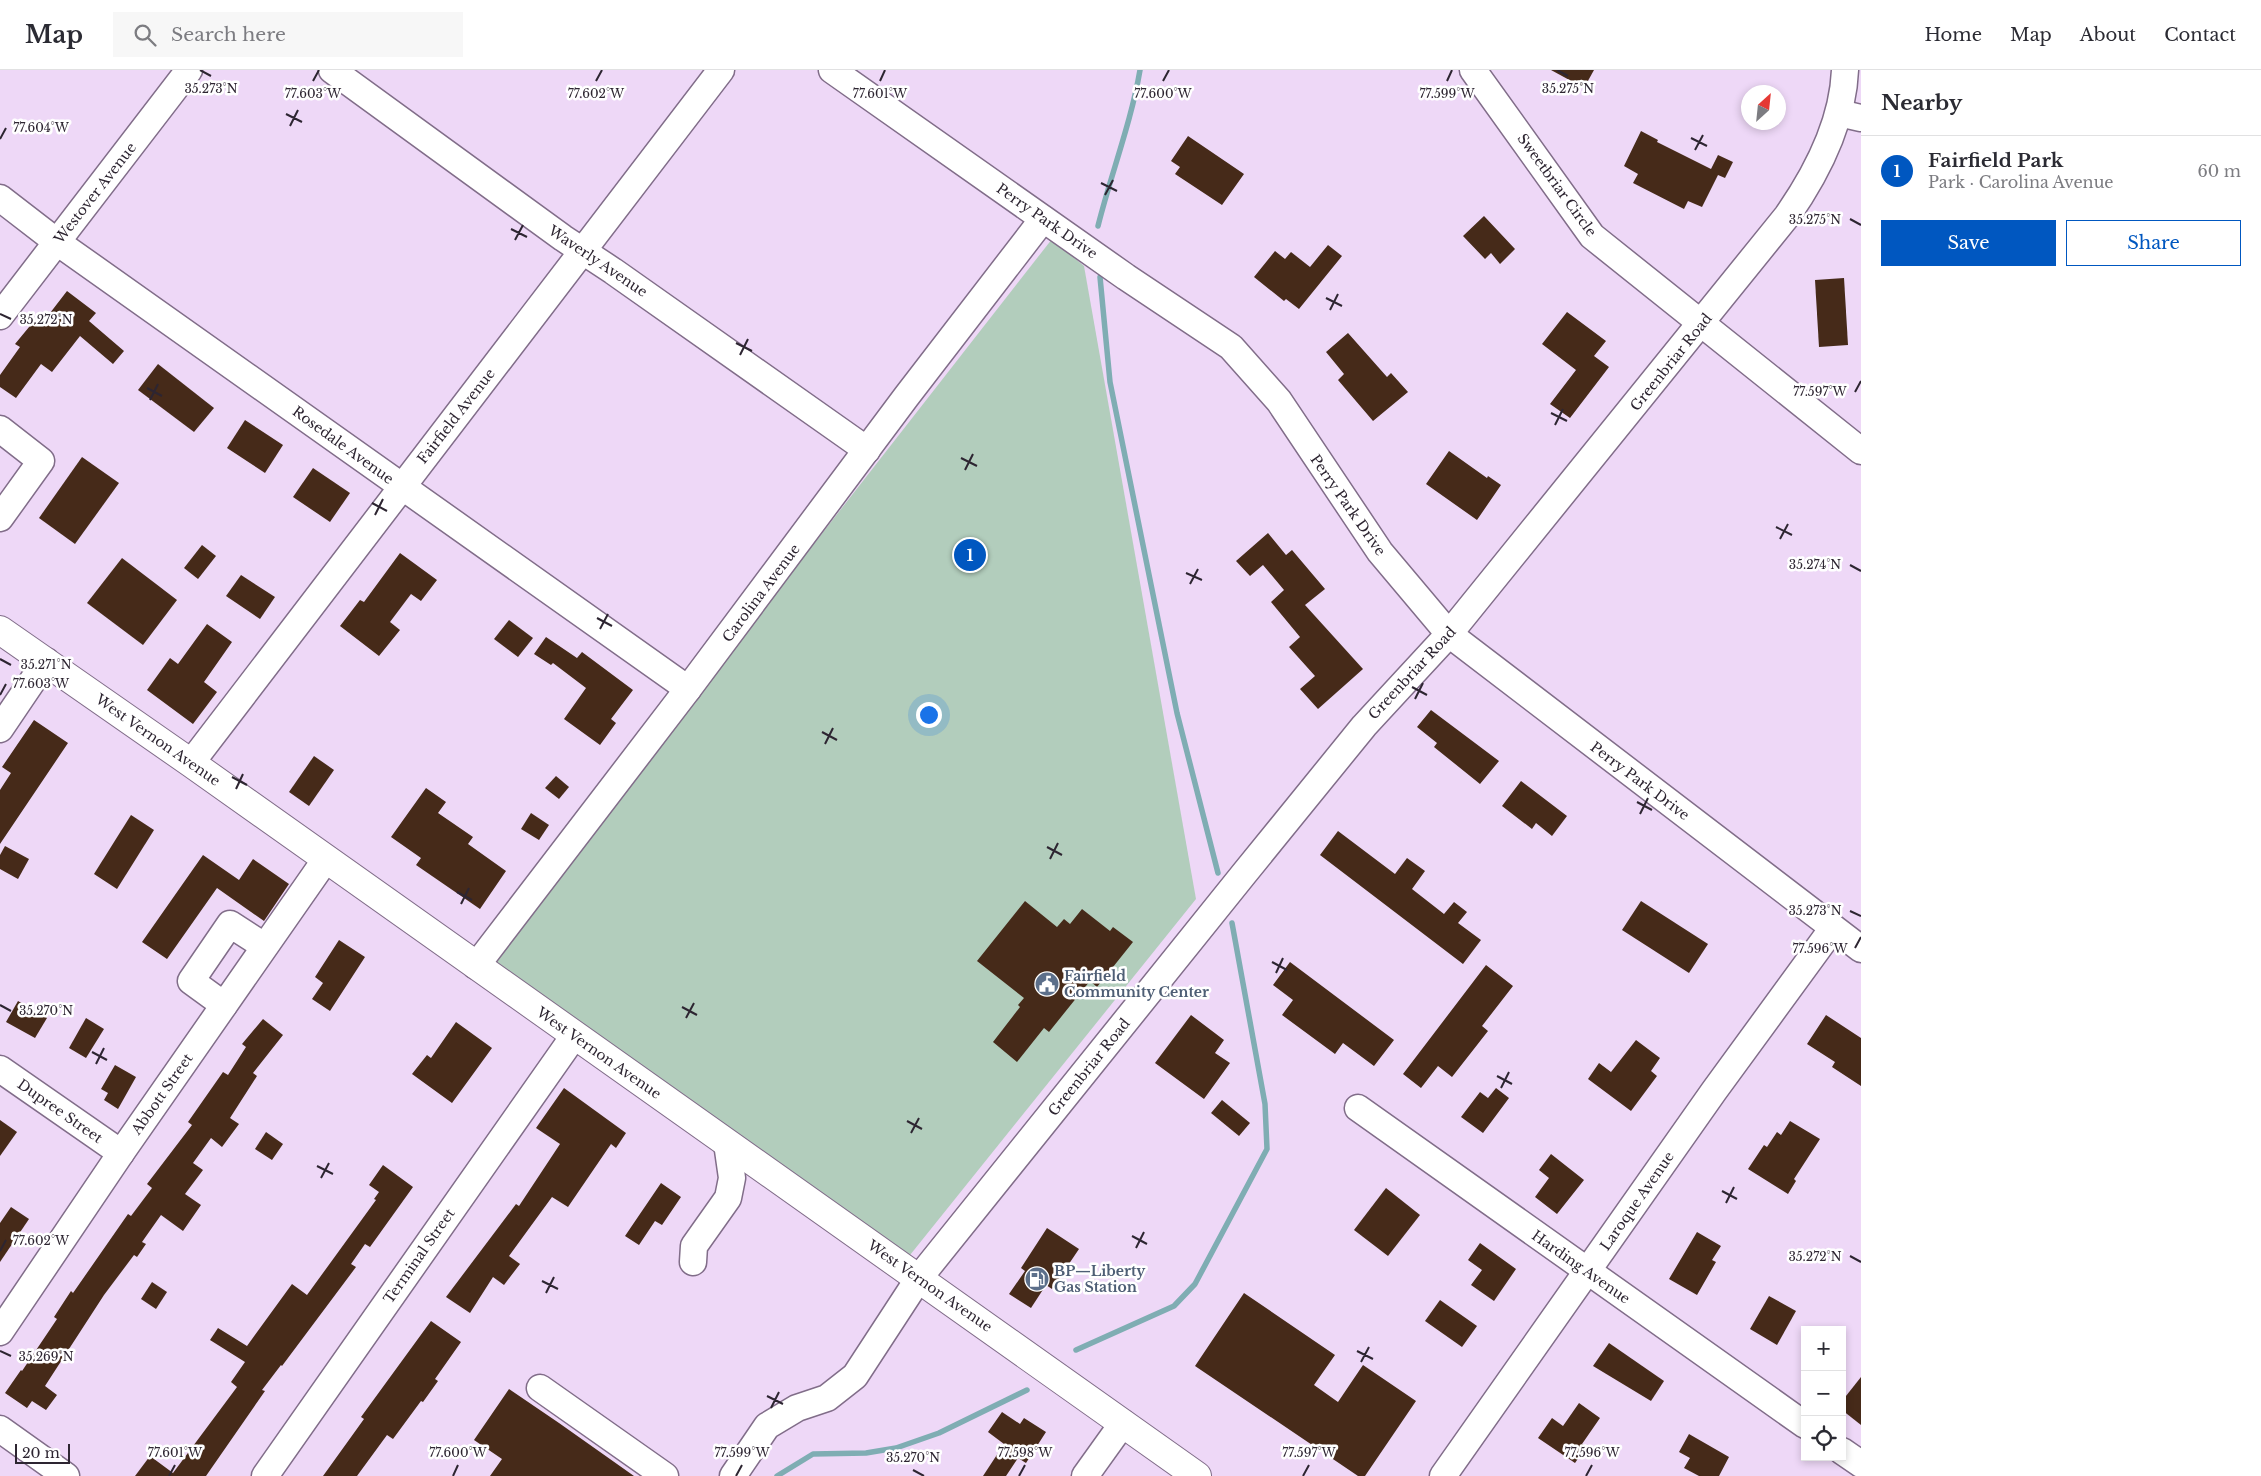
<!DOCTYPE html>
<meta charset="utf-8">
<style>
body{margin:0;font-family:"Libre Baskerville",serif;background:#f7f7f7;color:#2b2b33}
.controls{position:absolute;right:15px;bottom:15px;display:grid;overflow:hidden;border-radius:0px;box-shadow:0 2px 8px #0003}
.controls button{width:45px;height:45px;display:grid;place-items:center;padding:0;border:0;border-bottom:1px solid #e1e1e2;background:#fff;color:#2b2b33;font:25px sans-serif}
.compass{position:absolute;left:1741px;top:15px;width:45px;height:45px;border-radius:50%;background:#fff;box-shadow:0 2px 8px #0003;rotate:27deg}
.scale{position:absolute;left:15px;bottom:12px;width:55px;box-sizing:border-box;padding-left:5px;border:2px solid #2d2531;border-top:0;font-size:14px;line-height:18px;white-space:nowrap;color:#2d2531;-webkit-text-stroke:4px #fff;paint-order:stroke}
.you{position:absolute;left:928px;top:644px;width:18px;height:18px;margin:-12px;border:4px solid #fff;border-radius:50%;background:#1a73e8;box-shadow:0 0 0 8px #1a73e833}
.badge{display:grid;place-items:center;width:32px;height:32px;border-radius:50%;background:#0057c0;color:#fff;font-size:16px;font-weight:700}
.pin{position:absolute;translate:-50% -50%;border:2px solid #fff;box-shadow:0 1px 5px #0006}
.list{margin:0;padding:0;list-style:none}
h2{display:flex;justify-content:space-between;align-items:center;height:65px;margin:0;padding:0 20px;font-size:21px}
h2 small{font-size:16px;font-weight:400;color:#7c7c81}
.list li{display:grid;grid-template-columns:32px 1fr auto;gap:15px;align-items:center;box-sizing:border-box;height:70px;padding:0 20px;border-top:1px solid #e1e1e2}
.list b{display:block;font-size:19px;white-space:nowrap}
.list p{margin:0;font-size:16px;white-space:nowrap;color:#7c7c81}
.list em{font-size:16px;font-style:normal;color:#7c7c81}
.actions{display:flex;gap:10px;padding:15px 20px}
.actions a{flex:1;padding:11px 0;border:1px solid #0057c0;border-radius:0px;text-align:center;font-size:18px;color:#0057c0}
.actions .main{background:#0057c0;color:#fff}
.icon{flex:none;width:28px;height:28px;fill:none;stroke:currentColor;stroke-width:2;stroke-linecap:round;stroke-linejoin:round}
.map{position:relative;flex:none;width:1861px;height:1406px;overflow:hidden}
header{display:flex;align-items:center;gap:30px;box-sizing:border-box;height:70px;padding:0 25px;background:#fff;border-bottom:1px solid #e1e1e2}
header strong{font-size:24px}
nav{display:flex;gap:28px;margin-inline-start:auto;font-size:18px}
.search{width:350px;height:45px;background:#f7f7f7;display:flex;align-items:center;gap:12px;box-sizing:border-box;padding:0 18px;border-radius:0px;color:#7c7c81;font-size:19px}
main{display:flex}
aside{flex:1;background:#fff}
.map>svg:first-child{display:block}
.green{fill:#b2cdbc}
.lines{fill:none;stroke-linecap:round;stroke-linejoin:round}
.stream{stroke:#7fadb3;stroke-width:5.5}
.building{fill:#462a19}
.minor-casing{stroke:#816d89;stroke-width:29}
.major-casing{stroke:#816d89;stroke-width:30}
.minor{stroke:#fff;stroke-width:26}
.major{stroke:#fff;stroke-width:28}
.ticks{fill:none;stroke:#2d2531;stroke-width:2}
.labels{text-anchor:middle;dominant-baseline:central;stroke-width:5;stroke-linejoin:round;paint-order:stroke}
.street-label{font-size:14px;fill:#2d2531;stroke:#fff}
.service-label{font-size:14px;font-weight:bold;fill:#4e5e75;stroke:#fff;text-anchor:start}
.ticks-label{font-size:12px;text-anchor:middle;fill:#2d2531;stroke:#fff;stroke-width:5;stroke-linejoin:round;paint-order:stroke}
</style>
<header>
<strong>Map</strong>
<div class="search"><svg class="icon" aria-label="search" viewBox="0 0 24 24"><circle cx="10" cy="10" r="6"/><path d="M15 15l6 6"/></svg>Search here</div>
<nav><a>Home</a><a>Map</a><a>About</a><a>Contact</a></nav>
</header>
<main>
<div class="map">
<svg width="1861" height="1406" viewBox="0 0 1861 1406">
<rect width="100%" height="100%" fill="#eed8f7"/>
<polygon class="green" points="1052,169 1084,196 1196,829 898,1200 481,900"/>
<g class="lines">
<g class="stream">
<path d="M 1098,156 C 1111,104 1131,53 1140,0"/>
<polyline points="1100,207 1110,312 1177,643 1218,803"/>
<polyline points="1076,1280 1174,1236 1195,1214 1267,1079 1265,1034 1232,853"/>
<polyline points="777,1406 813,1384 866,1383 896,1378 939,1363 1027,1320"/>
</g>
</g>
<g class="building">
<polygon points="1551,0 1594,0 1584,18"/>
<polygon points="1641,61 1658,70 1657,72 1711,99 1718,85 1733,92 1725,108 1718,105 1702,137 1688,131 1684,139 1633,113 1638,104 1624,96"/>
<polygon points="1188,66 1244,104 1222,135 1175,104 1180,97 1171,91"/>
<polygon points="1484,146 1515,179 1500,194 1491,183 1485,189 1463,166"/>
<polygon points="1328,175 1342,186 1299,239 1286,229 1284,231 1254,207 1275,181 1285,189 1291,182 1310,197"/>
<polygon points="1844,208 1848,275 1819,277 1815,210"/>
<polygon points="67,221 96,243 89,251 124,281 113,294 80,266 52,302 41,294 16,328 0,317 0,305 20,277 15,274 34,251 40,256"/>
<polygon points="1567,242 1606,271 1594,286 1609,297 1570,348 1550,334 1576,300 1542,274"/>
<polygon points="1348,263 1387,307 1391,303 1408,322 1373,351 1338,310 1344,304 1326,282"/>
<polygon points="158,294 214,338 194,362 138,320"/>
<polygon points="245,350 283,375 265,403 227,378"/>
<polygon points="1449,381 1487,408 1488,406 1501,415 1477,450 1426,414"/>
<polygon points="82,387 119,413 75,474 39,448"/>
<polygon points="313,398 350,423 330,452 293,427"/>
<polygon points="1268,463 1286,485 1292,480 1325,519 1305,535 1363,599 1318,639 1300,619 1315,606 1289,577 1300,567 1271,532 1284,520 1263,495 1250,506 1236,491"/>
<polygon points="202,475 216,486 198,509 184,498"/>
<polygon points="400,483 437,510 421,531 411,524 390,552 400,560 379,586 340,556 360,530 364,532"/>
<polygon points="122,488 177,530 143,575 87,533"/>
<polygon points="241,505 275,527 260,549 226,526"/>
<polygon points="509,550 533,568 518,587 494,569"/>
<polygon points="207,554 232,572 204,612 217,622 193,654 147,620 170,588 178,594"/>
<polygon points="546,567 577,588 582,582 633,620 611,649 616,653 600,675 564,649 586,618 553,593 551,595 534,584"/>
<polygon points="1431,640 1499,691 1480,714 1434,677 1437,673 1417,657"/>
<polygon points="34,650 68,673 0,774 0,720 11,703 2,697"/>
<polygon points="314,686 334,700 309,736 289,722"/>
<polygon points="556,706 569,717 559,729 545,718"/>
<polygon points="1521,711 1567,746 1552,766 1536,753 1532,759 1502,736"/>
<polygon points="426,718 446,732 438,743 473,767 468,774 506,801 480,839 416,795 421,788 391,767"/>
<polygon points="531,743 549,755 539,770 521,759"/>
<polygon points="131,745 154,760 117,819 94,804"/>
<polygon points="1338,761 1395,804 1407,788 1425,801 1412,819 1444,844 1454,832 1467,842 1458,853 1481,870 1463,894 1320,785"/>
<polygon points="5,776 29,789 18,809 0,799 0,785"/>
<polygon points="203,785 239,810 253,789 289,814 264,851 217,818 167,889 142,872"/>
<polygon points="1025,831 1057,857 1064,849 1070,854 1082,839 1110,861 1113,857 1133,872 1097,917 1090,911 1049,962 1044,958 1017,992 993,972 1020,937 1018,935 1024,928 977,891"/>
<polygon points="1641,831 1708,874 1689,903 1622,860"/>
<polygon points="339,870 365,887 330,941 312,929 323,913 315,907"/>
<polygon points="1290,892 1394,970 1374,996 1343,973 1335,984 1282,945 1293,930 1273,915"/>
<polygon points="1486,895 1513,916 1482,956 1488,961 1452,1007 1438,996 1421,1018 1403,1004"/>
<polygon points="18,931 47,948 35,968 6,952"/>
<polygon points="1191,945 1224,970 1215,983 1230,993 1204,1029 1155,993"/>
<polygon points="1826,945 1861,968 1861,1016 1832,997 1835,992 1807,974"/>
<polygon points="86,948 104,959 86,988 69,978"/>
<polygon points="263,949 283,965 253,1003 257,1006 230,1048 239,1054 222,1077 211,1068 193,1093 203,1100 185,1124 201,1135 183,1161 161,1145 142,1172 146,1174 137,1187 134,1185 104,1225 45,1316 57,1325 46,1340 32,1331 27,1338 5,1323 21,1300 22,1301 57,1249 54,1247 71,1221 73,1223 128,1144 131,1146 152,1118 147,1114 192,1055 188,1052 223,1002 228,1005 246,977 242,974"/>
<polygon points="456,952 492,978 452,1033 412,1004 427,985 431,988"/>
<polygon points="1636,970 1660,988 1651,1001 1657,1006 1631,1041 1588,1009 1599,993 1611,1002"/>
<polygon points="115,995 136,1007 118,1039 104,1030 108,1023 101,1019"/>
<polygon points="564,1018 626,1063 616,1078 611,1074 568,1137 552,1127 509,1186 520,1194 504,1215 493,1207 470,1243 446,1227 516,1134 519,1136 560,1074 536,1058"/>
<polygon points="1496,1018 1509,1028 1483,1063 1461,1047 1480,1022 1488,1028"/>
<polygon points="1222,1030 1250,1053 1239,1066 1211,1043"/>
<polygon points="0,1050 17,1062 0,1086"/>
<polygon points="1790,1051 1820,1069 1794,1109 1796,1111 1788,1124 1748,1099 1764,1075 1767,1077 1777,1062 1781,1065"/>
<polygon points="266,1062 283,1074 272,1090 255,1079"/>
<polygon points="1551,1084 1584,1110 1557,1144 1535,1127 1549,1108 1539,1100"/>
<polygon points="383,1095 413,1117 370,1177 365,1174 351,1194 356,1197 282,1296 281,1295 262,1320 265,1321 206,1406 135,1406 150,1386 173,1403 237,1317 231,1312 245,1292 210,1270 218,1258 247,1276 292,1214 307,1225 376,1130 374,1129 379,1122 369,1115"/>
<polygon points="661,1113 681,1127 662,1155 655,1151 639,1175 625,1166"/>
<polygon points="1386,1118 1420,1145 1388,1186 1354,1160"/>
<polygon points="11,1137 29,1149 0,1192 0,1153"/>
<polygon points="1047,1158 1079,1179 1052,1219 1046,1215 1031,1238 1009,1224 1025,1201 1021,1198"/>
<polygon points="1697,1162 1721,1176 1712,1190 1716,1192 1697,1225 1669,1209"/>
<polygon points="1480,1173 1516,1199 1494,1231 1471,1215 1482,1200 1468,1190"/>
<polygon points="152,1212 167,1222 156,1239 141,1229"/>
<polygon points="1244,1223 1335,1285 1314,1315 1338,1332 1363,1295 1416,1331 1365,1406 1358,1406 1195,1296"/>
<polygon points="1769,1226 1796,1241 1777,1275 1750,1259"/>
<polygon points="1440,1230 1477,1256 1462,1277 1425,1251"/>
<polygon points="431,1251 461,1272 435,1309 438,1311 423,1332 421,1331 393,1369 387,1365 357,1406 323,1406 364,1349 361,1347"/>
<polygon points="1609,1273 1664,1311 1651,1331 1593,1296"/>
<polygon points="1861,1307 1861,1355 1842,1340 1842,1331"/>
<polygon points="509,1319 559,1353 634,1406 490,1406 502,1389 474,1370"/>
<polygon points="1579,1333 1600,1348 1582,1374 1586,1377 1575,1393 1538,1368 1552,1348 1563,1356"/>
<polygon points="1002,1342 1020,1354 1024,1348 1046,1362 1026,1393 1018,1388 1006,1406 983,1406 1004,1374 988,1362"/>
<polygon points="1689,1364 1729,1387 1719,1406 1699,1406 1684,1398 1690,1388 1679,1382"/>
</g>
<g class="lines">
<defs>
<g id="minor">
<polyline points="332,0 563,168 613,201 867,380"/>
<polyline points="832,0 1126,207 1231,277 1279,331 1380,482 1449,564 1861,879"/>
<polyline points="1473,0 1592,166 1861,381"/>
<polyline points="1839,43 1861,48"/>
<polyline points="0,128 57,172 688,619"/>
<polyline points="0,246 189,0"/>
<polyline points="0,359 41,391 0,448"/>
<polyline points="0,659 46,591"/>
<polyline points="191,693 721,0"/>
<polyline points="476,896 688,619 906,327 1043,149"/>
<polyline points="224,935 191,911 230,854 264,876"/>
<polyline points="0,999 121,1083"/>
<polyline points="1358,1038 1805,1355"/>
<polyline points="693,1192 694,1176 728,1128 732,1108 727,1073"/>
<polyline points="0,1262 121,1083 326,789"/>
<polyline points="540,1318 665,1406"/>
<polyline points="0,1359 66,1406"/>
<polyline points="1842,1381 1861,1394"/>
<polyline points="265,1406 574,966"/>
<path d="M 733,1406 L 767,1356 L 797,1338 L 827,1328 L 855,1306 L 919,1208 L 1243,805 L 1364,656 L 1449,564 L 1787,146 C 1817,103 1843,53 1845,0"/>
<polyline points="1085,1406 1123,1353"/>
<polyline points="1443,1406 1714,1021 1833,858"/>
</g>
<polyline id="major" points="0,560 191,693 1197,1406"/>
</defs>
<use href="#minor" class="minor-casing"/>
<use href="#major" class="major-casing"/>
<use href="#minor" class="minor"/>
<use href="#major" class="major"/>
</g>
<path class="ticks" d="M 200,0 L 211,6M 1557,0 L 1568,6M 313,11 L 319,0M 596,11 L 602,0M 880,11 L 885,0M 1163,11 L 1169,0M 1447,11 L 1452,0M 286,44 L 302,52M 290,56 L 298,40M 1691,68 L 1707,76M 0,69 L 6,58M 1695,80 L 1703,65M 1101,113 L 1117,121M 1105,125 L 1113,110M 1850,149 L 1861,155M 511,159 L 527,167M 515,170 L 523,155M 1326,228 L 1342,236M 1330,240 L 1338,224M 0,244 L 11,249M 736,273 L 752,281M 740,285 L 748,269M 147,318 L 162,326M 1855,322 L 1861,311M 150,330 L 158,314M 1551,343 L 1567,351M 1555,355 L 1563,339M 961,388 L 977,396M 965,400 L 973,384M 372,433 L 387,441M 375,445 L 383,429M 1776,457 L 1792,465M 1780,469 L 1788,454M 1850,495 L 1861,501M 1186,503 L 1202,510M 1190,514 L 1198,499M 597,548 L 612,556M 600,559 L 608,544M 0,589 L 11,595M 1412,617 L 1427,625M 0,625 L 6,614M 1415,629 L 1423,613M 822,662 L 837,670M 825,674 L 833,658M 232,707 L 247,715M 236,719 L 243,704M 1637,732 L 1652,740M 1640,744 L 1648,728M 1047,777 L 1062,785M 1050,789 L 1058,773M 457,822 L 472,830M 461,834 L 469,818M 1850,841 L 1861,846M 1855,878 L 1861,867M 1272,892 L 1287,900M 1276,903 L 1283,888M 0,935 L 11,941M 682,937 L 697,945M 686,948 L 694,933M 92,982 L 107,990M 96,994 L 104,978M 1497,1006 L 1512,1014M 1501,1018 L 1509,1002M 907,1051 L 922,1059M 911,1063 L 919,1048M 317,1096 L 333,1104M 321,1108 L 329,1093M 1722,1121 L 1737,1129M 1726,1133 L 1734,1117M 1132,1166 L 1147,1174M 1136,1178 L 1144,1162M 0,1181 L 6,1170M 1850,1186 L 1861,1192M 542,1211 L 558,1219M 546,1223 L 554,1207M 0,1281 L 11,1286M 1357,1281 L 1373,1289M 1361,1292 L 1369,1277M 767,1326 L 783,1334M 771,1338 L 779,1322M 913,1400 L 924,1406M 169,1406 L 175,1395M 453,1406 L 458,1395M 736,1406 L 742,1395M 1019,1406 L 1025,1395M 1303,1406 L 1309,1395M 1586,1406 L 1592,1395"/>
<defs>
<symbol id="civic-disc" viewBox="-11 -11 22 22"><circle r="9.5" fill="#5c6f8a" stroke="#fff"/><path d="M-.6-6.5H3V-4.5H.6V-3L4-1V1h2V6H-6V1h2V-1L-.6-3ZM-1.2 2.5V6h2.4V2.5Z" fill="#fff"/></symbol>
<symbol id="fuel-disc" viewBox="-11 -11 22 22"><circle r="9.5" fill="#5c6f8a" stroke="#fff"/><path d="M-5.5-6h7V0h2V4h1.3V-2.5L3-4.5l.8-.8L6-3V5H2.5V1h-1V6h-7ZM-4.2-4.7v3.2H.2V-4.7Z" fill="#fff"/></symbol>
</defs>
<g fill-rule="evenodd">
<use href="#civic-disc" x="1033" y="900" width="28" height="28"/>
<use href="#fuel-disc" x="1023" y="1195" width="28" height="28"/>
</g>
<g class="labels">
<g class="street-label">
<text transform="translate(1557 115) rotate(54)">Sweetbriar Circle</text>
<text transform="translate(95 123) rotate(-52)">Westover Avenue</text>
<text transform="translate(1047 151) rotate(35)">Perry Park Drive</text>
<text transform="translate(598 191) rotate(34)">Waverly Avenue</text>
<text transform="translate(1671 292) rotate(-51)">Greenbriar Road</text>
<text transform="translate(456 346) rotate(-52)">Fairfield Avenue</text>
<text transform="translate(343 375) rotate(36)">Rosedale Avenue</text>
<text transform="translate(1348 435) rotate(55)">Perry Park Drive</text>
<text transform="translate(761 523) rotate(-53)">Carolina Avenue</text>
<text transform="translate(1412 603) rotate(-47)">Greenbriar Road</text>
<text transform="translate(158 670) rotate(35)">West Vernon Avenue</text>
<text transform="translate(1640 711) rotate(37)">Perry Park Drive</text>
<text transform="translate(599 983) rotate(35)">West Vernon Avenue</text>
<text transform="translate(1089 997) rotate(-51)">Greenbriar Road</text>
<text transform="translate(162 1024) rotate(-55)">Abbott Street</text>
<text transform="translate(60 1041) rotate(35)">Dupree Street</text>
<text transform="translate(1637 1131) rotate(-55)">Laroque Avenue</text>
<text transform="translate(419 1186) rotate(-55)">Terminal Street</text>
<text transform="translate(1581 1197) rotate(35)">Harding Avenue</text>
<text transform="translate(930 1216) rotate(35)">West Vernon Avenue</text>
</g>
<g class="service-label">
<text x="1064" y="906">Fairfield<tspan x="1064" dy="16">Community Center</tspan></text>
<text x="1054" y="1201">BP—Liberty<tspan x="1054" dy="16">Gas Station</tspan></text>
</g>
</g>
<g class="ticks-label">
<text x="211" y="23">35.273°N</text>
<text x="1568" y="23">35.275°N</text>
<text x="313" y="28">77.603°W</text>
<text x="596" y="28">77.602°W</text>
<text x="880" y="28">77.601°W</text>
<text x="1163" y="28">77.600°W</text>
<text x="1447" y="28">77.599°W</text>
<text x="41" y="62">77.604°W</text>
<text x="1815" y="154">35.275°N</text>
<text x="46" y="254">35.272°N</text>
<text x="1820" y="326">77.597°W</text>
<text x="1815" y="499">35.274°N</text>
<text x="46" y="599">35.271°N</text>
<text x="41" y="618">77.603°W</text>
<text x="1815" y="845">35.273°N</text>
<text x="1820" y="883">77.596°W</text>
<text x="46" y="945">35.270°N</text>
<text x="41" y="1175">77.602°W</text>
<text x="1815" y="1191">35.272°N</text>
<text x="46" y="1291">35.269°N</text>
<text x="175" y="1387">77.601°W</text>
<text x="458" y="1387">77.600°W</text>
<text x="742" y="1387">77.599°W</text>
<text x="1025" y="1387">77.598°W</text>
<text x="1309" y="1387">77.597°W</text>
<text x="1592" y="1387">77.596°W</text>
<text x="913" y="1392">35.270°N</text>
</g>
</svg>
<div class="controls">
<button>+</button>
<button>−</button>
<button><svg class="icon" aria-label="locate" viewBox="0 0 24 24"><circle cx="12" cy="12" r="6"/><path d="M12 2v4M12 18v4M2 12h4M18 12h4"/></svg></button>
</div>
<svg class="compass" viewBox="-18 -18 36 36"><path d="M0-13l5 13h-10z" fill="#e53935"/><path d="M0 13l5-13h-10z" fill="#7c7c81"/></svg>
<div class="scale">20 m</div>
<div class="you"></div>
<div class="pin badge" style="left:970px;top:485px">1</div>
</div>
<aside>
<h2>Nearby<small></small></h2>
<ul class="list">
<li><span class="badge">1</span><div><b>Fairfield Park</b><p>Park · Carolina Avenue</p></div><em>60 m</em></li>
</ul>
<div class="actions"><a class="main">Save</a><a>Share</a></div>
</aside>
</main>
